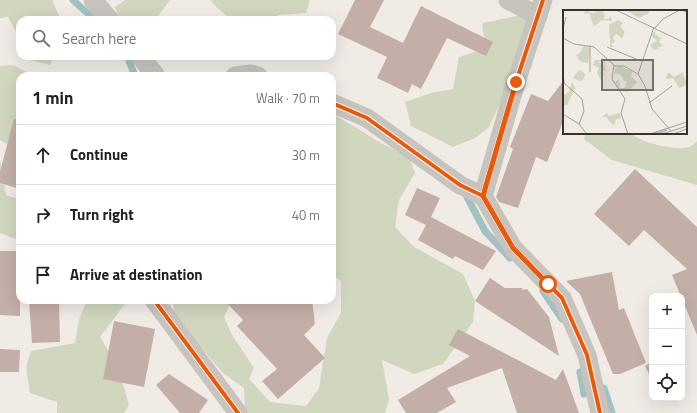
<!DOCTYPE html>
<meta charset="utf-8">
<style>
body{margin:0;font-family:"Titillium Web",sans-serif;background:#f6f6f6;color:#202124}
.controls{position:absolute;right:12px;bottom:12px;display:grid;overflow:hidden;border-radius:8px;box-shadow:0 4px 16px #0002}
.controls button{width:36px;height:36px;display:grid;place-items:center;padding:0;border:0;border-bottom:1px solid #e0e0e0;background:#fff;color:#202124;font:20px sans-serif}
.stop{position:absolute;width:12px;height:12px;margin:-9px;border:3px solid #ea580c;border-radius:50%;background:#fff}
.stop.end{background:#ea580c;border-color:#fff;box-shadow:0 1px 4px #0008}
.list{margin:0;padding:0;list-style:none}
h2{display:flex;justify-content:space-between;align-items:center;height:52px;margin:0;padding:0 16px;font-size:17px}
h2 small{font-size:13px;font-weight:400;color:#757577}
.list li{display:grid;grid-template-columns:26px 1fr auto;gap:12px;align-items:center;box-sizing:border-box;height:60px;padding:0 16px;border-top:1px solid #e0e0e0}
.list b{display:block;font-size:15px;white-space:nowrap}
.list em{font-size:13px;font-style:normal;color:#757577}
.icon{flex:none;width:22px;height:22px;fill:none;stroke:currentColor;stroke-width:2;stroke-linecap:round;stroke-linejoin:round}
.map{position:relative;flex:none;width:697px;height:413px;overflow:hidden}
.search{position:absolute;background:#fff;box-shadow:0 4px 16px #0002;left:16px;top:16px;width:320px;height:44px;display:flex;align-items:center;gap:10px;box-sizing:border-box;padding:0 14px;border-radius:12px;color:#757577;font-size:15px}
.panel{position:absolute;background:#fff;box-shadow:0 4px 16px #0002;left:16px;top:72px;width:320px;height:232px;border-radius:12px}
.map>svg:first-child{display:block}
.green{fill:#d1d6bf}
.lines{fill:none;stroke-linecap:round;stroke-linejoin:round}
.stream{stroke:#a1c2c1;stroke-width:7}
.building{fill:#c3afa7}
.street{stroke:#c9c3be;stroke-width:19}
.cycleway-casing{stroke:#fbf5ee;stroke-width:6}
.cycleway{stroke:#e8590c;stroke-width:4}
.route{stroke:#ea580c;stroke-width:5}
.inset-river{fill:none;stroke:#a1c2c1;stroke-width:2}
.inset-road{fill:none;stroke:#a8a09b;stroke-width:1}
.view{fill:#7a716c;fill-opacity:0.15;stroke:#7a716c;stroke-width:2}
.inset-edge{fill:none;stroke:#3b302b;stroke-width:2}
</style>
<div class="map">
<svg width="697" height="413" viewBox="0 0 697 413">
<rect width="100%" height="100%" fill="#f0ebe5"/>
<g class="green">
<polygon points="0,0 52,0 61,20 20,20 20,38 8,17 0,18"/>
<polygon points="125,0 170,0 155,20 120,20 115,7"/>
<path d="M 211,0 L 310,0 L 306,13 L 278,15 L 273,20 L 228,20 C 225,11 214,8 211,0 Z"/>
<polygon points="517,16 526,20 537,35 532,66 501,101 489,127 475,138 453,147 411,126 405,102 431,93 453,89 459,57 487,48 482,26 483,23"/>
<polygon points="24,56 54,56 50,65 24,58"/>
<polygon points="13,65 29,73 28,76 20,76 20,91 18,95 20,95 20,152 0,140 0,66"/>
<polygon points="332,113 381,143 409,157 415,173 399,200 395,227 414,247 463,274 475,301 473,322 443,364 414,374 382,360 389,399 385,413 245,413 244,388 223,373 174,316 173,300 232,300 224,317 232,335 254,368 249,379 270,402 306,406 319,388 327,338 341,313 341,281 332,275"/>
<path d="M 586,133 L 631,133 C 640,143 676,151 689,147 C 692,146 695,143 697,141 L 697,185 L 612,160 L 584,139 Z"/>
<polygon points="0,160 6,195 20,200 20,237 18,240 0,233"/>
<polygon points="87,300 128,300 100,337 118,367 129,405 124,413 57,413 57,402 30,393 26,367 31,351 75,343 79,319"/>
</g>
<g class="lines">
<g class="stream">
<polyline points="73,0 95,20"/>
<polyline points="127,56 135,76"/>
<polyline points="467,197 485,231 510,258"/>
<polyline points="543,291 562,319"/>
<polyline points="580,372 584,394"/>
<polyline points="604,388 612,413"/>
</g>
</g>
<g class="building">
<polygon points="355,0 384,0 370,27 403,43 421,6 493,42 486,56 447,38 421,89 412,84 408,93 377,78 387,57 338,34"/>
<polygon points="564,80 564,119 547,162 536,157 518,208 499,202 496,197 513,149 510,147 531,94 548,101"/>
<polygon points="14,119 20,119 20,189 0,183 0,172"/>
<polygon points="635,169 697,227 697,335 672,275 687,269 644,230 629,246 594,214"/>
<polygon points="417,188 440,198 431,217 496,251 483,270 455,256 453,259 418,240 426,225 405,215"/>
<polygon points="0,251 20,251 20,316 0,315"/>
<polygon points="612,272 619,310 624,308 646,363 620,374 613,374 580,294 566,281"/>
<polygon points="490,278 505,288 523,288 521,290 527,289 549,317 559,356 475,301"/>
<polygon points="29,300 59,300 60,342 32,343"/>
<polygon points="224,300 312,300 315,324 304,335 325,358 278,399 262,381 277,369 237,326 243,320"/>
<polygon points="114,321 155,329 144,387 103,379"/>
<polygon points="458,329 556,380 563,369 579,413 517,413 502,368 447,388 456,402 437,413 406,413 398,400 470,356 449,345"/>
<polygon points="0,349 20,350 19,372 0,372"/>
<polygon points="652,362 652,380 645,366"/>
<polygon points="169,374 208,400 199,413 180,413 156,385"/>
</g>
<g class="lines">
<g class="street">
<polyline points="93,0 110,20"/>
<polyline points="508,0 538,16"/>
<polyline points="140,56 156,76"/>
<polyline points="235,76 251,74 258,76"/>
<polyline points="332,103 367,118 460,185 483,196 513,248 562,298 587,355 600,413"/>
<polyline points="483,196 516,82 543,0"/>
<polyline points="154,300 238,413"/>
</g>
<defs>
<g id="cycleway">
<polyline points="332,103 367,118 460,185 483,196 513,248 562,298 587,355 600,413"/>
<polyline points="483,196 516,82 543,0"/>
<polyline points="154,300 238,413"/>
</g>
</defs>
<use href="#cycleway" class="cycleway-casing"/>
<use href="#cycleway" class="cycleway"/>
</g>
<g class="lines">
<polyline class="route" points="516,82 483,196 513,248 548,284"/>
</g>
<g transform="translate(563 10)">
<rect width="124" height="124" fill="#f0ebe5"/>
<path d="M 23,0 L 29,3 L 38,0 L 42,5 L 41,9 L 45,9 L 48,6 L 49,11 L 39,10 L 31,16 L 26,3 L 21,4 ZM 63,0 L 86,0 L 86,3 L 76,8 ZM 55,10 L 60,13 L 57,16 L 62,22 L 59,28 L 53,24 L 50,27 L 52,32 L 48,34 L 51,37 L 47,37 L 46,15 ZM 93,20 L 92,24 L 98,28 L 96,32 L 99,35 L 99,37 L 95,37 L 96,39 L 91,40 L 87,35 L 94,31 L 88,25 ZM 21,36 L 27,38 L 25,53 L 18,52 L 13,45 L 17,43 ZM 39,46 L 43,55 L 39,51 L 35,52 L 41,55 L 43,61 L 38,60 L 41,66 L 37,69 L 34,62 L 36,58 L 30,55 L 32,50 L 39,50 ZM 56,56 L 69,61 L 68,66 L 74,72 L 65,82 L 57,81 L 52,72 L 56,69 L 57,78 L 62,78 L 64,71 L 61,71 L 57,64 L 51,64 L 52,59 ZM 18,60 L 22,64 L 20,70 L 16,71 L 10,68 L 15,61 ZM 105,62 L 111,67 L 120,62 L 124,75 L 116,78 L 110,68 L 103,69 ZM 9,72 L 12,78 L 4,95 L 0,96 L 0,86 L 6,82 ZM 44,103 L 46,106 L 57,103 L 58,108 L 53,109 L 51,116 L 43,107 L 39,107 Z" fill="#d1d6bf"/>
<path class="inset-river" d="M 92,124 L 104,120"/>
<path class="inset-road" d="M 53,0 L 124,34M 92,18 L 100,9 L 117,0 L 124,2M 0,20 L 3,7M 0,28 L 11,34 L 31,37 L 51,55 L 49,69 L 62,89 L 58,103 L 65,124M 27,35 L 27,62M 44,37 L 78,51M 51,56 L 61,56 L 75,64 L 82,76 L 89,99 L 108,121M 0,60 L 1,73 L 19,89 L 21,101 L 16,114M 75,64 L 91,17M 86,93 L 109,76M 0,104 L 16,114 L 24,124M 87,124 L 124,112M 99,124 L 124,116M 110,124 L 124,119"/>
<path class="view" d="M 39,50 L 90,50 L 90,80 L 39,80 Z"/>
<rect width="124" height="124" class="inset-edge"/>
</g>
</svg>
<div class="controls">
<button>+</button>
<button>−</button>
<button><svg class="icon" aria-label="locate" viewBox="0 0 24 24"><circle cx="12" cy="12" r="6"/><path d="M12 2v4M12 18v4M2 12h4M18 12h4"/></svg></button>
</div>
<div class="stop" style="left:548px;top:284px"></div>
<div class="stop end" style="left:516px;top:82px"></div>
<div class="search"><svg class="icon" aria-label="search" viewBox="0 0 24 24"><circle cx="10" cy="10" r="6"/><path d="M15 15l6 6"/></svg>Search here</div>
<section class="panel">
<h2>1 min<small>Walk · 70 m</small></h2>
<ul class="list">
<li><svg class="icon" aria-label="ahead" viewBox="0 0 24 24"><path d="M12 20V5M6 11l6-6 6 6"/></svg><div><b>Continue</b></div><em>30 m</em></li>
<li><svg class="icon" aria-label="right" viewBox="0 0 24 24"><path d="M7 20v-9h11M14 6l5 5-5 5"/></svg><div><b>Turn right</b></div><em>40 m</em></li>
<li><svg class="icon" aria-label="arrive" viewBox="0 0 24 24"><path d="M6 21V4h12l-3 4 3 4H6"/></svg><div><b>Arrive at destination</b></div></li>
</ul>
</section>
</div>
